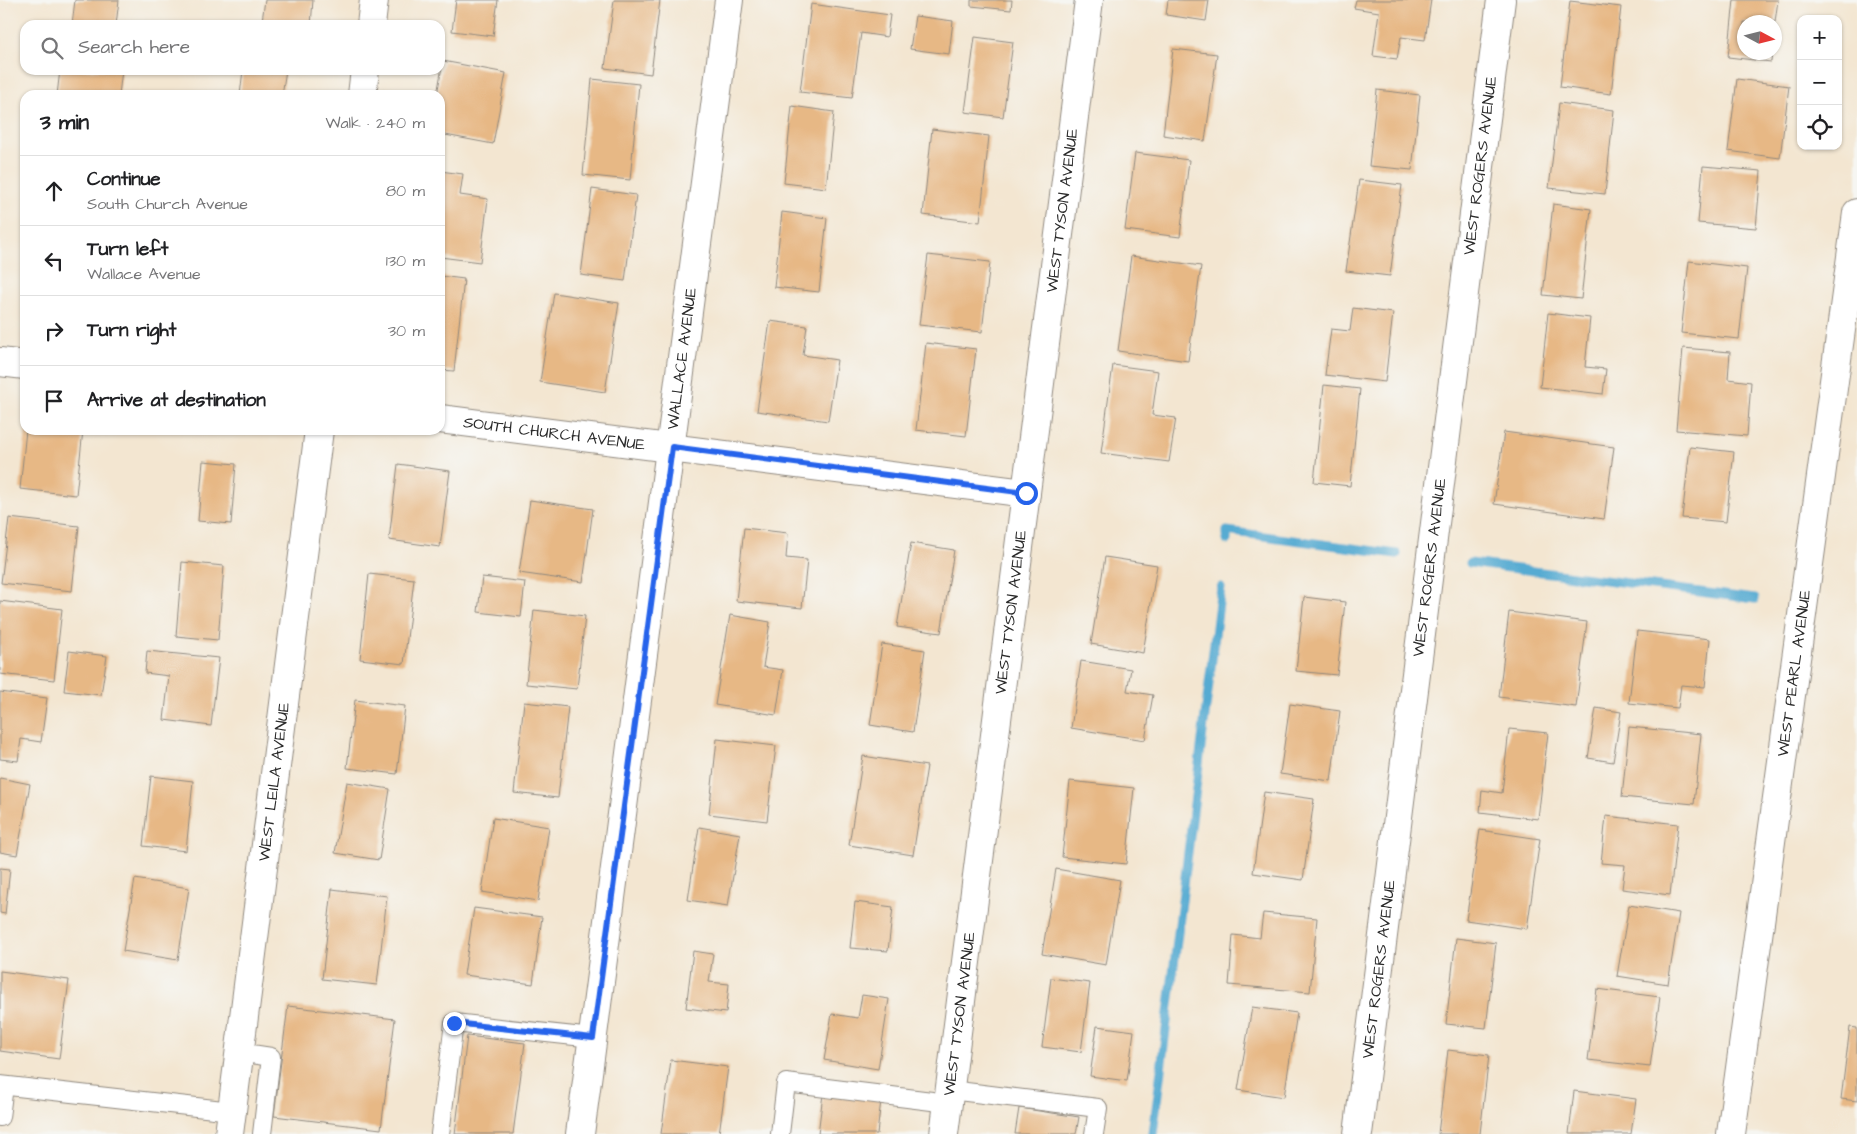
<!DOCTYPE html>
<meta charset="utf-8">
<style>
body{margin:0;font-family:"Architects Daughter",sans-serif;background:#f6f6f6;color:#202124}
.controls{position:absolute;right:15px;top:15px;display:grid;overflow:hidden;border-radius:10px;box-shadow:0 1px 4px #0004}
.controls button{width:45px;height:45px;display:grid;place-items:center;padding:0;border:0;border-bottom:1px solid #e0e0e0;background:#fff;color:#202124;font:25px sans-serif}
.compass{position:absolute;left:1737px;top:15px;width:45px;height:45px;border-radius:50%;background:#fff;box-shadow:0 1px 4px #0004;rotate:97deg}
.stop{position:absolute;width:15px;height:15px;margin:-11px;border:4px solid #2563eb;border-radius:50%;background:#fff}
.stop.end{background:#2563eb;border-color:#fff;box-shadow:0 1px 5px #0008}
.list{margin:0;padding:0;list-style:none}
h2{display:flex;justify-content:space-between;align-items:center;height:65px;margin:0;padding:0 20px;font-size:21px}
h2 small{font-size:16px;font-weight:400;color:#757577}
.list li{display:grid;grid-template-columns:32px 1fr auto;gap:15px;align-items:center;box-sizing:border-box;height:70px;padding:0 20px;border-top:1px solid #e0e0e0}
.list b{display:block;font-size:19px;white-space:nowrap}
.list p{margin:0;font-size:16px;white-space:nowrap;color:#757577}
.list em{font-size:16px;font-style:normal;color:#757577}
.icon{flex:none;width:28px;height:28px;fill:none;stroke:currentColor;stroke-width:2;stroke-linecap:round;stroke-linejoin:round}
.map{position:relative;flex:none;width:1857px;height:1134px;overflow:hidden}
.search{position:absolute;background:#fff;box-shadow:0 1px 4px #0004;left:20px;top:20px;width:425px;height:55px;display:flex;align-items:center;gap:12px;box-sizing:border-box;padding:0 18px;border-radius:15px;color:#757577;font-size:19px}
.panel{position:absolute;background:#fff;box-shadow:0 1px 4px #0004;left:20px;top:90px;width:425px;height:345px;border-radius:15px}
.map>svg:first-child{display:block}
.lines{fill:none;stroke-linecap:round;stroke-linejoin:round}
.stream{stroke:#56abd2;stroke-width:9}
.building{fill:#e7b885}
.service-casing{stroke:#8f887e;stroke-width:20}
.minor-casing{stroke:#8f887e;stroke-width:30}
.service{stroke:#fff;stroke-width:18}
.minor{stroke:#fff;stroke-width:28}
.route{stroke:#2563eb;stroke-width:6}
.labels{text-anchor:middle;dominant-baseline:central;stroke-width:4;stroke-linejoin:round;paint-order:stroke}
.street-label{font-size:16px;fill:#2b2b2b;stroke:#f6f6f2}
</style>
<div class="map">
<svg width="1857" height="1134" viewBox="0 0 1857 1134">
<rect width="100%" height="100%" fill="#f6f6f2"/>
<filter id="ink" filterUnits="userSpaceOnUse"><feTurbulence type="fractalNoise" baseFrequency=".02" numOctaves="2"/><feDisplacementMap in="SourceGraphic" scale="10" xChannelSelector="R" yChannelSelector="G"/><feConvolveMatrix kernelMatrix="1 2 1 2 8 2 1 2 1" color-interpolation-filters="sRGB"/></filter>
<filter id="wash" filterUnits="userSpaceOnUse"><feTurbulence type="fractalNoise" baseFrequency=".0096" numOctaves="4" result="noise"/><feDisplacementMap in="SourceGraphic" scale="20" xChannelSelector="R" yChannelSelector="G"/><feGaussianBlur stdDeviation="1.12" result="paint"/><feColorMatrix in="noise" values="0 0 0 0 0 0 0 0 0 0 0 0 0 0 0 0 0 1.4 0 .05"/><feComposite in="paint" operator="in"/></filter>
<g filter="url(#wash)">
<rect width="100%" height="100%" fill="#f3e6d1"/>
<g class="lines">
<g class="stream">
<polyline points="1227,540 1227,531 1397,554"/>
<polyline points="1470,563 1755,599"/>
<polyline points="1153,1134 1221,587"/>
</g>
</g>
<g id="blocks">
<g class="building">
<polygon points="75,0 119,0 116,25 72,25"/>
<polygon points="265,0 313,0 311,25 262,21"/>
<polygon points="456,0 498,0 493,36 452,31"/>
<polygon points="614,0 660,0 651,74 605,68"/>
<polygon points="971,0 1012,0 1011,10 971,6"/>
<polygon points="1168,0 1209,0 1206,21 1166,15"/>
<polygon points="1356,0 1431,0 1425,40 1401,37 1397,59 1373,56 1379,12 1354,8"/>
<polygon points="1734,0 1778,0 1775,22 1744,22 1744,52 1772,52 1771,62 1728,57"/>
<polygon points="1570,1 1621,7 1611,94 1560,87"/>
<polygon points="811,4 890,15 887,37 861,33 852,98 800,92"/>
<polygon points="915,16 953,21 949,54 910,49"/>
<polygon points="975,37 1013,42 1003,117 965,112"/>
<polygon points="1173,49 1217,54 1205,141 1163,135"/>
<polygon points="443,61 506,73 493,144 440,134 440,95 437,95"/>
<polygon points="60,70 122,70 119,95 57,95"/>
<polygon points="243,70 286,70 282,95 240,95"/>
<polygon points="592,79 639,84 630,180 583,175"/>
<polygon points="1737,79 1789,86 1780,158 1728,151"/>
<polygon points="1377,90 1420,95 1412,170 1369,166"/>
<polygon points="1559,103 1614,110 1605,194 1549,188"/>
<polygon points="792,106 834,112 826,188 784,183"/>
<polygon points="932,129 989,136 980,222 923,215"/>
<polygon points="1135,153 1189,160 1180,237 1125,230"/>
<polygon points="1703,166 1761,171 1756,228 1698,223"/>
<polygon points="440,171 463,174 460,195 488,199 480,262 440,257"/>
<polygon points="1359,180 1402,185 1390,276 1346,271"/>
<polygon points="592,189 636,195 625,281 581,275"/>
<polygon points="1553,204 1591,209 1581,299 1543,295"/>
<polygon points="782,212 827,218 819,292 774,287"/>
<polygon points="928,255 990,262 982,332 919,325"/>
<polygon points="1131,256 1201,266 1188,361 1118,351"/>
<polygon points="1689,261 1747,268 1739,339 1681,333"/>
<polygon points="440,276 464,279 454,371 440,370"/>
<polygon points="554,293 619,303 605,392 540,382"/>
<polygon points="1353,308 1393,313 1385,382 1325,375 1331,329 1350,331"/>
<polygon points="1548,313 1590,318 1585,367 1606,369 1603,394 1540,387"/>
<polygon points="770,321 807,326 803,355 837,360 828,421 757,411"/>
<polygon points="926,343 976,349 966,436 916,430"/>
<polygon points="1683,348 1730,352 1728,379 1751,382 1747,436 1676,430"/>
<polygon points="1113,365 1158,371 1152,415 1176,418 1169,462 1101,453"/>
<polygon points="1324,385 1360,389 1350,486 1314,482"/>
<polygon points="26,430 83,430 76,495 20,489"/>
<polygon points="1504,432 1614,447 1604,519 1494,504"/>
<polygon points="1690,447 1734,452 1726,522 1682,518"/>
<polygon points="203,461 236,464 231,524 198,521"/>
<polygon points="398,464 450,471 440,547 389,540"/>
<polygon points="530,500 593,509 583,582 519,573"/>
<polygon points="9,518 79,526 72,591 1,583"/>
<polygon points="744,528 788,533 786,558 807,560 802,608 736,601"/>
<polygon points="911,543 954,550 941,633 897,627"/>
<polygon points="1105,557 1157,565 1143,653 1091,644"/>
<polygon points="182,562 224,566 218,640 176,636"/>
<polygon points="369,574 414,579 404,664 360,659"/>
<polygon points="482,577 525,582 521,617 478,612"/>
<polygon points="1304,597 1345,602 1337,675 1296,671"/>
<polygon points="0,601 62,609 54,680 0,674"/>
<polygon points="534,610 585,616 577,689 526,684"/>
<polygon points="1509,612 1587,622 1576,707 1499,697"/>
<polygon points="730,615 770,622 763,667 783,670 776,715 715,705"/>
<polygon points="1637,631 1710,639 1705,687 1681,685 1678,708 1629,703"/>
<polygon points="882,644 925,650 913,732 870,725"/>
<polygon points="69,651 107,656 101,695 64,691"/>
<polygon points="147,651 219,658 211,726 164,720 169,676 145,673"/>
<polygon points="1081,661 1131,669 1127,691 1153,695 1145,740 1071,728"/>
<polygon points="0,692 47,698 41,742 21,739 18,761 0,759"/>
<polygon points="355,700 405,706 397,774 347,768"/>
<polygon points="524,702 568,707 558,798 514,793"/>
<polygon points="1290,704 1340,711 1331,781 1280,774"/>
<polygon points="1596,708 1621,712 1613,762 1588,758"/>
<polygon points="1629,727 1701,734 1694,804 1622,797"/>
<polygon points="1509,729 1548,733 1538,819 1480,812 1482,790 1502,793"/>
<polygon points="717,739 776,746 767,821 709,814"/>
<polygon points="863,756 927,766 913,855 849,845"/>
<polygon points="151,776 193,781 186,851 143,846"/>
<polygon points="0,778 30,784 17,855 0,852"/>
<polygon points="1070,781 1134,788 1126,864 1062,857"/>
<polygon points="347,782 390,789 379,860 335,853"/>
<polygon points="1264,792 1314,799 1303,880 1253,873"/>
<polygon points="1606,816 1678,824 1670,895 1622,889 1625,865 1601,863"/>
<polygon points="493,818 549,827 538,901 482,892"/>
<polygon points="699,827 740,834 728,906 688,900"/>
<polygon points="1480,830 1540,839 1527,929 1466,920"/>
<polygon points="0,868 10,869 5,914 0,913"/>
<polygon points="1056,869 1120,880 1106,965 1042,954"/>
<polygon points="135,879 189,888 178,960 123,951"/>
<polygon points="332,889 387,896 377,985 322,979"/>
<polygon points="855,902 893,907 888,951 850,948"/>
<polygon points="1629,905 1679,913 1668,984 1617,976"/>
<polygon points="474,908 542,917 533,984 464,975"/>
<polygon points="1263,913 1317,918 1310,992 1229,985 1233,935 1260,938"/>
<polygon points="1456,938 1496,943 1486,1028 1446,1024"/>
<polygon points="693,951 713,954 709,982 729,984 726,1013 686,1008"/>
<polygon points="0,971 69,980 59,1059 0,1051"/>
<polygon points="1051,978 1090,983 1081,1052 1042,1047"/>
<polygon points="1597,989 1660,997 1650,1067 1588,1060"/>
<polygon points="862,995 889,999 878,1069 824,1060 832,1014 858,1018"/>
<polygon points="288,1006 395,1019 381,1129 274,1116"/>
<polygon points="1252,1007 1297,1013 1284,1097 1238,1090"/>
<polygon points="1097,1026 1134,1031 1127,1081 1090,1076"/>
<polygon points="1850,1027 1857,1028 1857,1101 1841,1099"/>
<polygon points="467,1036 525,1043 513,1134 455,1134"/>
<polygon points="1448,1050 1489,1055 1480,1134 1438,1134"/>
<polygon points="671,1060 728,1067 719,1134 661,1134"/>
<polygon points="1574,1091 1636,1099 1631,1134 1569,1134"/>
<polygon points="823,1094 881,1100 877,1134 818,1134"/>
<polygon points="1019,1108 1079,1117 1076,1134 1015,1134"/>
</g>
</g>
</g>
<g filter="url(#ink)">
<use href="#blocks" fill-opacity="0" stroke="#8f887e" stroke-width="1"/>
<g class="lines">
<defs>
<g id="service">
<polyline points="239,1052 271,1057 262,1134"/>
<polyline points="0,1085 232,1111"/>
<polyline points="950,1090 1098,1108 1094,1134"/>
<polyline points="0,1117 4,1086"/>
<polyline points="440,1134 454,1023 593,1038"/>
<polyline points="780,1134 786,1083 948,1103"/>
</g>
<g id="minor">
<polyline points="371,25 374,0"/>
<polyline points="362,95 365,70"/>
<polyline points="0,362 25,365"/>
<path id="s1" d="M 440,419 L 1026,493"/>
<path id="s2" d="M 229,1134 L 319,430"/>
<path id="s3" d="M 580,1134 L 729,0"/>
<path id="s4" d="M 944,1134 L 1089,0"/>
<path id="s5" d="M 1358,1134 L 1501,0"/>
<path id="s6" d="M 1731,1134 L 1857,213"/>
</g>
</defs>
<use href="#service" class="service-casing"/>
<use href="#minor" class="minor-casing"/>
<use href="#service" class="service"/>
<use href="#minor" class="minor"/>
</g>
</g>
<g class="lines" filter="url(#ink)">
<polyline class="route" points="454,1023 593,1038 672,447 1026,493"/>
</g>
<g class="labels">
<g class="street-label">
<text stroke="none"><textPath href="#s5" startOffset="976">WEST ROGERS AVENUE</textPath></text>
<text stroke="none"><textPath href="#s4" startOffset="931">WEST TYSON AVENUE</textPath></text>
<text stroke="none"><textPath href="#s3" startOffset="782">WALLACE AVENUE</textPath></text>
<text stroke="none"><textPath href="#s1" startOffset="115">SOUTH CHURCH AVENUE</textPath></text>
<text stroke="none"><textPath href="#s5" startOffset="571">WEST ROGERS AVENUE</textPath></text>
<text stroke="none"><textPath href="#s4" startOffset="526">WEST TYSON AVENUE</textPath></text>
<text stroke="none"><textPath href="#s6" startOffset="465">WEST PEARL AVENUE</textPath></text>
<text stroke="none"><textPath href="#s2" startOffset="355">WEST LEILA AVENUE</textPath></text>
<text stroke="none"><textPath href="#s5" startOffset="166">WEST ROGERS AVENUE</textPath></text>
<text stroke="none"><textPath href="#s4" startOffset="121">WEST TYSON AVENUE</textPath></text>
</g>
</g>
</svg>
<div class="controls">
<button>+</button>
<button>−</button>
<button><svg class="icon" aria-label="locate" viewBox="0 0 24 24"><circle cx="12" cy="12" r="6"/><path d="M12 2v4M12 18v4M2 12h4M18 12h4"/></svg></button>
</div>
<svg class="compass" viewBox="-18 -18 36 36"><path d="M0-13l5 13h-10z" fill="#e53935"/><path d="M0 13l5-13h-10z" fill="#757577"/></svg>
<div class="stop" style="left:1026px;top:493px"></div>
<div class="stop end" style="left:454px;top:1023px"></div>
<div class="search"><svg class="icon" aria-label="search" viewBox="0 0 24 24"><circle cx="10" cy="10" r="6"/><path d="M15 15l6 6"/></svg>Search here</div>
<section class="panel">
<h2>3 min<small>Walk · 240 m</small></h2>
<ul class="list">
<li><svg class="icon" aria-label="ahead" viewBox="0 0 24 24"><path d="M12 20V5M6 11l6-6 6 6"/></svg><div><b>Continue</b><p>South Church Avenue</p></div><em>80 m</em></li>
<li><svg class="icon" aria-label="left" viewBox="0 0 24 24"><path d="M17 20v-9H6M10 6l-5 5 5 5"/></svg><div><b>Turn left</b><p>Wallace Avenue</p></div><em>130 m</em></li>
<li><svg class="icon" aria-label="right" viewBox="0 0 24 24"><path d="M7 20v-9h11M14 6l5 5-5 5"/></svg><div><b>Turn right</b></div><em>30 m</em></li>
<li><svg class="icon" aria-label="arrive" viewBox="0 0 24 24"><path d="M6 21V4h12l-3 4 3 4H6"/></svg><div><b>Arrive at destination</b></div></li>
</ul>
</section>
</div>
